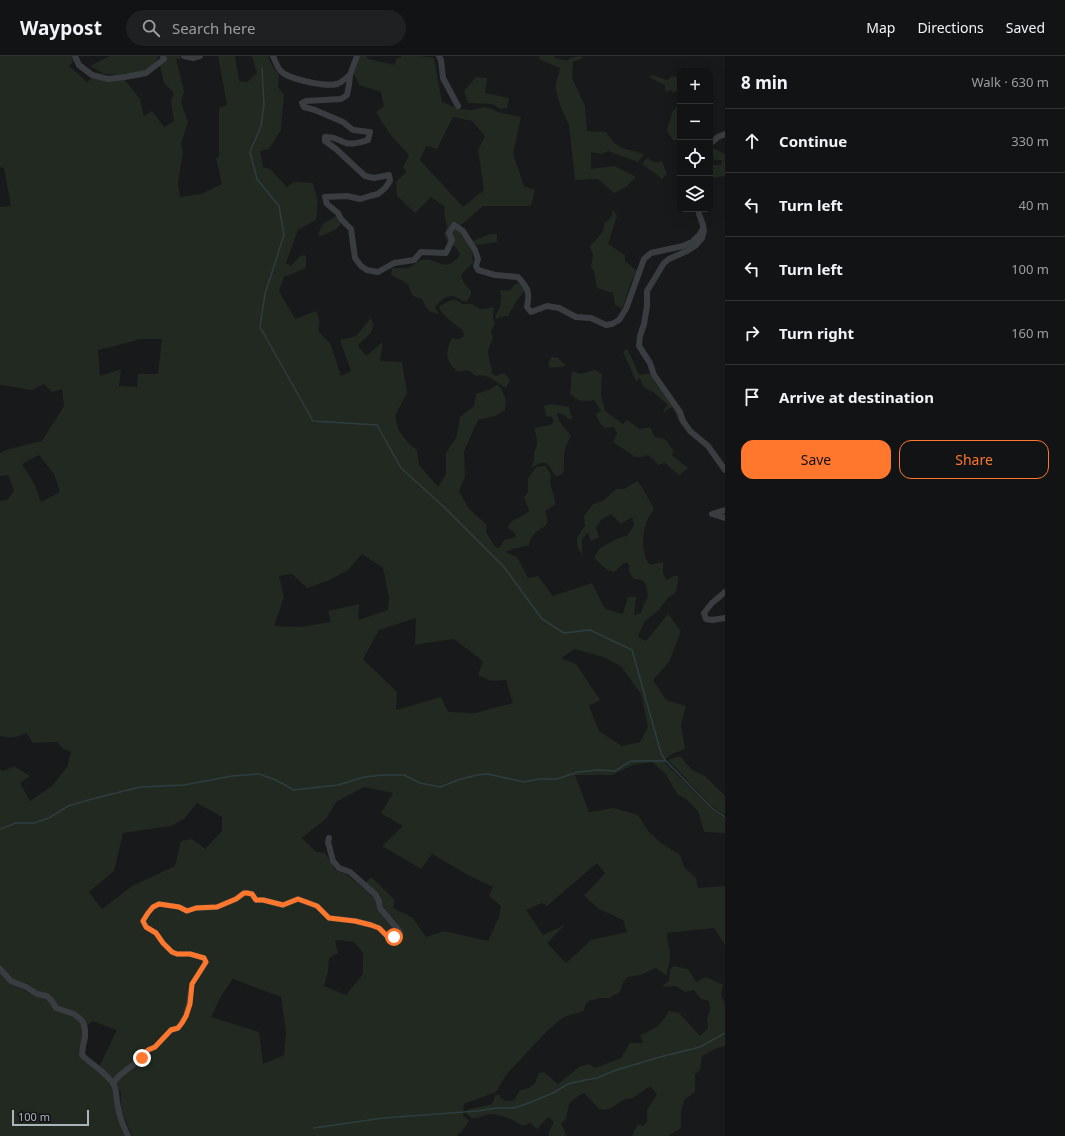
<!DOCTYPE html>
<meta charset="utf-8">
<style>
body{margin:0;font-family:"Noto Sans",sans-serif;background:#1f2022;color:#f1f3f6}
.controls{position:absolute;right:12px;top:12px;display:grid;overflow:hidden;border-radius:8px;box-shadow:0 4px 16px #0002}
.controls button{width:36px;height:36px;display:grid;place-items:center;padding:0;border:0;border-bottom:1px solid #313234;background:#121314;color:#f1f3f6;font:20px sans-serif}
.scale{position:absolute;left:12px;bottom:10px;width:77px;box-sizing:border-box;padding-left:4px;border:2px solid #aab5bb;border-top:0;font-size:11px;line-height:14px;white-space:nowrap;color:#aab5bb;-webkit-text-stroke:3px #131416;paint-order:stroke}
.stop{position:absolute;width:12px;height:12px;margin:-9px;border:3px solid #ff772c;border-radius:50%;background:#fff}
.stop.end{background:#ff772c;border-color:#fff;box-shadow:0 1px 4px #0008}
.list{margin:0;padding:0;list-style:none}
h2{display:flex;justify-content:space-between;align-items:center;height:52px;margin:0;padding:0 16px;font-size:17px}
h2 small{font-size:13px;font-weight:400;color:#9c9ea0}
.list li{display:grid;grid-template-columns:26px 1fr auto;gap:12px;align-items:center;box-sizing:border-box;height:64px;padding:0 16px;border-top:1px solid #313234}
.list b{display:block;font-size:15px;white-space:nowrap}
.list em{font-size:13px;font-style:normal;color:#9c9ea0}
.actions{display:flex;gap:8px;padding:12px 16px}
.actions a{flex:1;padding:9px 0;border:1px solid #ff772c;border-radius:12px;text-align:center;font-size:14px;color:#ff772c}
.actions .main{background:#ff772c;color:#111}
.icon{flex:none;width:22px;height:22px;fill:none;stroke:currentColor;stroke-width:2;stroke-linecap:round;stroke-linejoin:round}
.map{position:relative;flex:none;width:725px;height:1080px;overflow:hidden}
header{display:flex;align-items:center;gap:24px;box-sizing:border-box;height:56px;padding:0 20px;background:#121314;border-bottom:1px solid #313234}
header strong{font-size:19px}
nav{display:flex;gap:22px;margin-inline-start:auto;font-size:14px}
.search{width:280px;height:36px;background:#1f2022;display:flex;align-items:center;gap:10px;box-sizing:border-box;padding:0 14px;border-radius:22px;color:#9c9ea0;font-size:15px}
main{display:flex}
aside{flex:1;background:#121314}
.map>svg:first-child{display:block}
.green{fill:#212920;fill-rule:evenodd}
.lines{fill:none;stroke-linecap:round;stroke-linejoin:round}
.stream{stroke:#2d3e40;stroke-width:1.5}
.minor{stroke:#393c40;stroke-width:6}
.route{stroke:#ff772c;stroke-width:5}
</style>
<header>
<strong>Waypost</strong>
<div class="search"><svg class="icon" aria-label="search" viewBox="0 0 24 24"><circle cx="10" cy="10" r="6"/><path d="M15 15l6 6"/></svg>Search here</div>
<nav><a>Map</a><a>Directions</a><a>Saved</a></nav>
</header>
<main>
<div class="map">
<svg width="725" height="1080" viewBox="0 0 725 1080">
<rect width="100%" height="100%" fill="#18191b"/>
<g class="green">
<path d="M 0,0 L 72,0 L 74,5 L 69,10 L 87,26 L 93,21 L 107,25 L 124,23 L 140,43 L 144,60 L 152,55 L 164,71 L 174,65 L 171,45 L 174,37 L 164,27 L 160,9 L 166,3 L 165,0 L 179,0 L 184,2 L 176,3 L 184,35 L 181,46 L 188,66 L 181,88 L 183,95 L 178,127 L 180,141 L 201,138 L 222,128 L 216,102 L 219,100 L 219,52 L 227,49 L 218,0 L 235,0 L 239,25 L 247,26 L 257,17 L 252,0 L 268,0 L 272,9 L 279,19 L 278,31 L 284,39 L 281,74 L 269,93 L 260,95 L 263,111 L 270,113 L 287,131 L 294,126 L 313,127 L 318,146 L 316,164 L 298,174 L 286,207 L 291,210 L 300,200 L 306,199 L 306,212 L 284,221 L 279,235 L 295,263 L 316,255 C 320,261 320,269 318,275 L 330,287 L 341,320 L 351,315 L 340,284 L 356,280 L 371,262 C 377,276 367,280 358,289 L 366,300 L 383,286 L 380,305 L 402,306 L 407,337 L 395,360 L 399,375 L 411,390 L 417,394 L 419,409 L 438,431 L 446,418 L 446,397 L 456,382 L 460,361 L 474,350 L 476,338 L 488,334 L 497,329 L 501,332 L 506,344 L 505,354 L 495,360 L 478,364 L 464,395 L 465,421 L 459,435 L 469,453 L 487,469 L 486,476 L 495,491 L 499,492 L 504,484 L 516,481 L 514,476 L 508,472 L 510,467 C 516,462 523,461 529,455 C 528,449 525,446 524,441 L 528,436 L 528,423 L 536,411 L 546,410 L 551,419 C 548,432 556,437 555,449 L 545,455 C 551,473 544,468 534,478 C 531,481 530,485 529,489 C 521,492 513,492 505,496 L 517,501 L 528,522 L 538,520 L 553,540 L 592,527 L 605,553 L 623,558 L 628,541 L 636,541 L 634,559 L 641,557 L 643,550 L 648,541 C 646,529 648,524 634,523 L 630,518 L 628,507 L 623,508 L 614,516 C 602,513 603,509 594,502 L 599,493 L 618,482 L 627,480 L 634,469 L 632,461 L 621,468 L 611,458 L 601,464 L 596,471 L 599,481 L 591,485 L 588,477 L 582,483 L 582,498 C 573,487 577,479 585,470 L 584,460 L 592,449 L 604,444 L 616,433 L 624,433 L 637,425 L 642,431 L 654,453 C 651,457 648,462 646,467 C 642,480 641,498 650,509 L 663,506 L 663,518 L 667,524 L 674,520 L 678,520 L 678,526 L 676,536 L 667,543 L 659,554 L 644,566 L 638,581 L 646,585 L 668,558 L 681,575 L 669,606 L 653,624 L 666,644 L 686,650 L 681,668 L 685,693 L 672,698 L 664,704 L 665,707 L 712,753 L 725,762 L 725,777 L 704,776 L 698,755 L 686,743 L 678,739 L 665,717 L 652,706 L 633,709 L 612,719 L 575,719 L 589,756 L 614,752 L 638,759 L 648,775 L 660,786 L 680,799 L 684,811 L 696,822 L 698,832 L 725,830 L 725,889 L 714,872 L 667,877 C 667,886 669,889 670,897 C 671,905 667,912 667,920 L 656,912 L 640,919 L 627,921 L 623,927 L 620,936 L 609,942 L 600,942 L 589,945 L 585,949 L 584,955 L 564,961 L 549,973 L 506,1019 L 496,1036 L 464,1048 L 463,1059 L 469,1065 L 462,1075 L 457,1080 L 132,1080 L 121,1054 L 121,1037 L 116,1029 L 121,1021 L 144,1004 L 150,994 L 158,993 L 171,976 L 179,974 L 184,967 L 188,960 L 192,948 L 195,930 L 208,904 L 205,899 L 188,895 L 175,895 L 170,892 L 161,879 L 156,874 L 151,872 L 146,866 L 150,859 L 154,853 L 160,851 L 178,854 L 188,857 L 196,854 L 207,852 L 218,853 L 237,844 L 245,838 L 250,839 L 255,847 L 264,847 L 283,851 L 298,846 L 316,852 L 329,863 L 348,865 L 372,871 L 379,874 L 387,882 L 396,882 L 401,881 L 402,875 L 383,850 L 381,843 L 376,836 L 365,827 L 371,821 L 395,844 L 393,852 L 413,862 L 426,881 L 444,875 L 488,885 L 499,861 L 501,850 L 489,840 L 493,831 L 468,819 L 432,798 L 421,813 L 382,790 L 403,770 L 381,757 L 393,737 L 364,731 L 336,746 L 327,762 L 302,782 L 316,796 L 325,797 L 335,814 L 346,818 L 362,831 L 374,839 L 377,845 L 378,853 L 399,876 L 399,879 L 387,879 L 379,870 L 371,868 L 355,863 L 329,860 L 318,849 L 298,841 L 283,848 L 256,841 L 253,836 L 246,835 L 234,842 L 216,849 L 206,849 L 186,853 L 178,850 L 158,847 L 151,851 L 145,857 L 141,865 L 145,872 L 156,878 L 163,889 L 172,898 L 191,899 L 202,903 L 204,905 L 190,929 L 188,948 L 185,959 L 180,967 L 177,972 L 168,974 L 154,990 L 146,993 L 141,1002 L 119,1018 L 113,1025 L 99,1011 L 117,974 L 92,965 L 86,971 C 80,957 71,956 58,951 L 53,943 L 48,939 L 37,936 L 26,929 L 12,924 L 7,917 L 0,912 L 0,713 L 3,715 L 14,710 L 30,720 L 20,727 L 30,745 L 52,730 L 67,711 L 71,696 L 64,693 L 57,686 L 33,687 L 26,677 C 17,682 10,682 0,680 L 0,445 L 7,444 L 14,435 L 8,419 L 0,420 L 0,397 L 9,393 L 42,385 L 64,350 L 62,333 L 52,336 L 44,328 L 32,334 L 0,329 L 0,151 L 11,150 L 4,112 L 0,111 ZM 139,283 L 162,283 L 158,318 L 138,318 L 137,331 L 119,330 L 121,313 L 100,320 L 98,294 L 134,285 ZM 39,399 L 54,418 L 60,436 L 41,446 L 35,429 L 22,408 ZM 362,498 L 383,512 L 389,541 L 388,554 L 358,564 L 359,548 L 328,555 L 331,566 L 301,571 L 274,570 L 284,541 L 279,520 L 292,518 L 307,532 L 330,524 L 348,514 ZM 416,562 L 415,589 L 454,583 L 483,605 L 478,619 L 491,625 L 506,624 L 513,647 L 475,657 L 448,656 L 441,641 L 396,654 L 397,636 L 363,603 L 379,574 ZM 575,593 L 603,601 L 621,610 L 641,638 L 648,671 L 640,686 L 622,690 L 599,675 L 589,650 L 600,644 L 576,608 L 561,602 ZM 197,747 L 222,761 L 222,775 L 205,793 L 192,783 L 181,785 L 175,810 L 132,830 L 102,853 L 89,836 L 114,815 L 123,777 L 171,770 L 184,763 ZM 597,807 L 605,817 L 584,840 L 599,853 L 623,864 L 627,876 L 591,884 L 566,907 L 547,887 L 565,869 L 543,879 L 526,854 L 542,847 L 547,850 ZM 335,884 L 354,886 L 363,897 L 363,918 L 346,939 L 324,930 L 328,916 L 329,902 L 338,897 ZM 233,923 L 281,941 L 286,977 L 284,999 L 263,1008 L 259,976 L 211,961 L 221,940 Z"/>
<polygon points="110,0 159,0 154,8 144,15 121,19 104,18 90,10"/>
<path d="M 360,0 L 366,0 L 369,3 L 394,9 L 397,2 L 401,1 L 402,0 L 419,0 L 434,2 L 442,46 L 460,53 L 472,54 L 483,51 L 492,53 L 498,56 L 521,61 L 513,98 L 524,130 L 535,134 L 531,150 L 483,150 L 460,170 L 454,167 L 450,185 L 448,188 L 444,178 L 447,171 L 444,157 L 445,151 L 431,141 L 415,157 L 397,140 L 396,126 L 406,116 L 403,111 L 409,99 L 389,77 L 376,56 L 384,50 L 381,36 L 359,29 L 354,17 ZM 453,61 L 472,65 L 485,80 L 478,94 L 484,134 L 463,151 L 420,104 L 426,90 L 437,93 Z"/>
<polygon points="539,0 554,0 555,2 567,5 570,2 580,0 584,2 573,6 572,22 585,50 587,75 606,76 614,87 622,92 644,98 638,106 608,95 601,98 591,96 591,113 615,110 636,121 626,131 614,137 598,123 575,124 569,69 561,52 555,31 560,12 540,4"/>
<polygon points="652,19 667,24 672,20 680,22 678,26 680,29 680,35 677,35 673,37 671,34 666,36 664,29 649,21"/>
<polygon points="476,21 487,22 485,37 509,42 507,52 500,53 492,48 468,47 464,35"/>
<polygon points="678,39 680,41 680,87 678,84 673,84 667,75 672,56 679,48"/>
<polygon points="711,91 725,98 725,120 710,122 712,109 721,109 722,104 714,104 710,98"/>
<path d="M 647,102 L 656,107 L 662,105 L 667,118 L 662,123 C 656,117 648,113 642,108 Z"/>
<path d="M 613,154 L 617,160 L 608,188 L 625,199 L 625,205 L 637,215 L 631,226 L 622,253 L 615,249 L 613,237 L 597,232 L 594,215 L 591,211 L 593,199 L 590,191 C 595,183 605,178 604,167 C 610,164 612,161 613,154 Z"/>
<polygon points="338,159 341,168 335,174 321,180 318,178 323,168"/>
<path d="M 456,173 L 462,176 L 472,195 L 473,206 C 469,212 463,214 461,221 L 466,230 L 471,234 L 471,239 L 467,245 L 462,245 C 452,236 443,241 435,251 L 439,258 L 431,256 L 426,251 L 422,243 L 413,240 L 408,229 L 403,225 L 391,219 L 392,212 C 397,211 402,213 407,212 C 413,211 415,206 421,204 C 437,199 444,220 460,199 L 458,194 L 452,188 L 451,177 Z"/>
<polygon points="490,178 497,178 497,186 476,189 473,185"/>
<path d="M 518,227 L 523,230 L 525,234 L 516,246 L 508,260 L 500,261 L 497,263 L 495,260 C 501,252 502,243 500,234 C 508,235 510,236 515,228 Z"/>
<path d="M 454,243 L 463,248 L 472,248 L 480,253 L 485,253 L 492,251 L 494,252 L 493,261 L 495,267 L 491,275 L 493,283 C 483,300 492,302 492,318 L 496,320 L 503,317 L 507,320 L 510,324 L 506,332 C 496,327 488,316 476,320 C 470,315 466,313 459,316 C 457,314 453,312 452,310 C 445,302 447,290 452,282 L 459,283 L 464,280 L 463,274 C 456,269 440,259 439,250 Z"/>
<path d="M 627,293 C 632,301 635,310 639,319 L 650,317 C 656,330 668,341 676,353 C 681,359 684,368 687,375 L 677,363 L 676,358 L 672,351 L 664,356 L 663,354 L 668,349 L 653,336 L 644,332 L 640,322 L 636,325 L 623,296 Z"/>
<polygon points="552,301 558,302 566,310 550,312 548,307"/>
<path d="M 595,314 L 602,318 L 601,339 L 605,355 L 623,368 L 627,364 L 640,373 L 650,371 L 655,381 L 665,383 L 674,395 L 672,399 L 688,412 L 679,419 L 665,407 L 658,409 L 654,404 L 648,399 L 641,401 L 635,401 L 613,386 L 617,377 L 614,371 L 605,372 L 599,366 L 596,358 L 601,355 L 594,344 C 582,346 580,346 570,338 C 572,330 570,323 572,315 L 581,318 Z"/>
<path d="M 551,348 L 569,351 L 572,362 L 570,364 L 564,359 L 557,357 C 558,367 566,372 571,380 C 569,384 566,389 565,393 C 563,400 565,409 563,417 L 557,421 C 552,417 551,411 546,407 L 540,407 L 531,412 L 534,404 L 534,397 L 537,389 L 537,383 L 534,372 L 550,369 L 554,366 L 552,361 L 546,360 L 544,350 Z"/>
<polygon points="680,700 692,714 705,720 725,740 725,759 712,750 668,704"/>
<path d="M 674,910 L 688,913 L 696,926 L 706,921 L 723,929 L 721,939 L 725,948 L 725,990 L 717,992 L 702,1000 L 700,1014 L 695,1018 L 695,1036 L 684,1044 L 681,1056 L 681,1072 L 668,1080 L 632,1080 L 638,1068 L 643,1070 L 647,1066 L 647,1054 L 657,1038 L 650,1030 L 633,1042 L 625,1043 L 613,1051 L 605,1054 L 599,1053 L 584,1037 L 575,1042 L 569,1048 L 566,1063 L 561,1068 L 565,1075 L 566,1080 L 549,1080 L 548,1077 L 554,1066 L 548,1061 L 537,1073 L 530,1067 L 523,1070 C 515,1065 500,1057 490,1058 C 482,1059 473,1067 467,1058 L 467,1054 C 472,1052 488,1050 491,1048 C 494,1047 494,1042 495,1039 L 499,1039 C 503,1046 507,1045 514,1044 L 518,1037 L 521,1034 L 529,1032 L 535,1027 L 539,1017 L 544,1016 L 558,1028 L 579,1011 L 589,1008 L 595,1012 L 621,1002 L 630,987 L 643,987 L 640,979 C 657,972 660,970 669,955 L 679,957 L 700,980 L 708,972 L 707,962 L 710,954 L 709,945 L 701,943 L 694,934 L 685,936 L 676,930 L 662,931 L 669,924 L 670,913 Z"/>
<polygon points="0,916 10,927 37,941 47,942 56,954 73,960 81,968 83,974 81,1000 112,1029 127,1080 0,1080"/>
</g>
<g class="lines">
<g class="stream">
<polyline points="262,12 264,49 261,70 250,96 257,123 279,150 284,179 265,238 260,271 313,365 377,369 401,412 443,450 504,511 542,563 564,577 590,574 632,594 661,697 666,705 712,752 725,761"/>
<polyline points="0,773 16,767 34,767 49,762 68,750 92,743 140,731 184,729 232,720 259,718 276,724 294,734 338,729 364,721 384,719 404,719 420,727 440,731 461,723 477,719 488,718 524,726 539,723 557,723 578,716 598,714 615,715 631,705 666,705"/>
<polyline points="314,1072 383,1062 478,1055 496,1052 514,1052 529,1047 553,1037 568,1028 585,1024 597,1022 616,1014 660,1001 700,991 725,977"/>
</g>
<g class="minor">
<polyline points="75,0 79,9 92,19 108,23 125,21 146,17 164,3 163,0"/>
<polyline points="184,0 193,2 200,0"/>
<path d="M 273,0 C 275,4 277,11 280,14 C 286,23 326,31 337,28 C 341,27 346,22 350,19 L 349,29 L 347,39 L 341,43 L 306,45 L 302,47 L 304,51 L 315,54 L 343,66 L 353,74 L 370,76 L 368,84 C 361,86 353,89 346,87 C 337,84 335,80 325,81 L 325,85 L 336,93 L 365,120 L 374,122 L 389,119 L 390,125 L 385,132 L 378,138 L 370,140 L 360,143 L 347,140 L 325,141 L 327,148 L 338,157 L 341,163 L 351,173 L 355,202 L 361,210 L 367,214 L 378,216 L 394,207 L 414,204 L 421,196 L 446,197 L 452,184 L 449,177 L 454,169 L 463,175 L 475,194 L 478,203 L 476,210 L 478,214 L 495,219 L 518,221 C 528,232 530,236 527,251 L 531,256 L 547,250 L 559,252 L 576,261 L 591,262 L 606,269 L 612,268 L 619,264 L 626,253 L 644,203 L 651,197 L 683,190 L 692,186 L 700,178 L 703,172 L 703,169"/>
<polyline points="439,0 441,4 443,22 458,50"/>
<polyline points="350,19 357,0"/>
<polyline points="710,88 718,81 725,78"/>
<polyline points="699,153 699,158 703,169 704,175 702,182 695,190 687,195 669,203 664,207 647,235 647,250 644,268 640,280 639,290 650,307 654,319 680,356 683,365 690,375 708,390 725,414"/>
<polyline points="725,454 712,458 725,462"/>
<polyline points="725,536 712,547 704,557 706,563 712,564 725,562"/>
<path d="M 0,913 L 11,925 L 26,931 L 37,938 L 47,940 L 52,945 L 56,952 L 74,958 L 79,962 L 83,966 L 85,974 L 85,981 L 83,990 L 82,999 C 92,1009 107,1017 114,1029 C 117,1035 116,1044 118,1051 C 119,1061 124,1071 128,1080"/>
<polyline points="113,1027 120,1019 142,1002 148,994 155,991 171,974 178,972 186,960 189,948 192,928 206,906 204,902 190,898 177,898 172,896 163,887 156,877 146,871 143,865 148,857 153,851 159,848 179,851 187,855 196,852 217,851 236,843 244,837 247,837 252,838 256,844 263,844 283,849 298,843 317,850 329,862 355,865 371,869 379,872 387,880 394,881 400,880 400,876 380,852 379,845 375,838 350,816 339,812 333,805 328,786 329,782"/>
</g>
</g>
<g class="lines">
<polyline class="route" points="142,1002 148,994 155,991 171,974 178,972 182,967 186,960 190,948 192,928 206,906 204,902 190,898 177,898 172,896 163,887 156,877 146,871 143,865 148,857 153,851 159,848 179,851 187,855 196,852 217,851 236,843 244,837 247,837 252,838 256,844 263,844 283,849 298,843 317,850 329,862 355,865 371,869 379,872 387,880 394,881"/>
</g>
</svg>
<div class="controls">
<button>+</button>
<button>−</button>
<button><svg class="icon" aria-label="locate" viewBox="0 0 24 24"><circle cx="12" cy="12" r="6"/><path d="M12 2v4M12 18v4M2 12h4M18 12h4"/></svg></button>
<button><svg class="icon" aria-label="layers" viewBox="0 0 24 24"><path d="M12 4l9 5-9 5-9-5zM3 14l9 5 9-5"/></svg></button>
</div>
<div class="scale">100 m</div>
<div class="stop" style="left:394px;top:881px"></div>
<div class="stop end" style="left:142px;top:1002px"></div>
</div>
<aside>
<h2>8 min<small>Walk · 630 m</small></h2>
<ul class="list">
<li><svg class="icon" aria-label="ahead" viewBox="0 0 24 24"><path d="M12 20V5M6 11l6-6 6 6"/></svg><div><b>Continue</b></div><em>330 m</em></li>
<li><svg class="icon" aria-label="left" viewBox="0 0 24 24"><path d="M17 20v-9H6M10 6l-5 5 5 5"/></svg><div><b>Turn left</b></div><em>40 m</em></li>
<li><svg class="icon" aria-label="left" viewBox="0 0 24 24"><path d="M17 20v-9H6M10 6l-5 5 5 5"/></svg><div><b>Turn left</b></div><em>100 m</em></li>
<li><svg class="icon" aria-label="right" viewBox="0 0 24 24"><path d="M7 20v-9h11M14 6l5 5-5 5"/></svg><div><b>Turn right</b></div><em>160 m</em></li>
<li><svg class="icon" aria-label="arrive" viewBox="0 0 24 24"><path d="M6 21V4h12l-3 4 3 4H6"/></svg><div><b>Arrive at destination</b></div></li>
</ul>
<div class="actions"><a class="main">Save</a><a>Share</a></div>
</aside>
</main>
